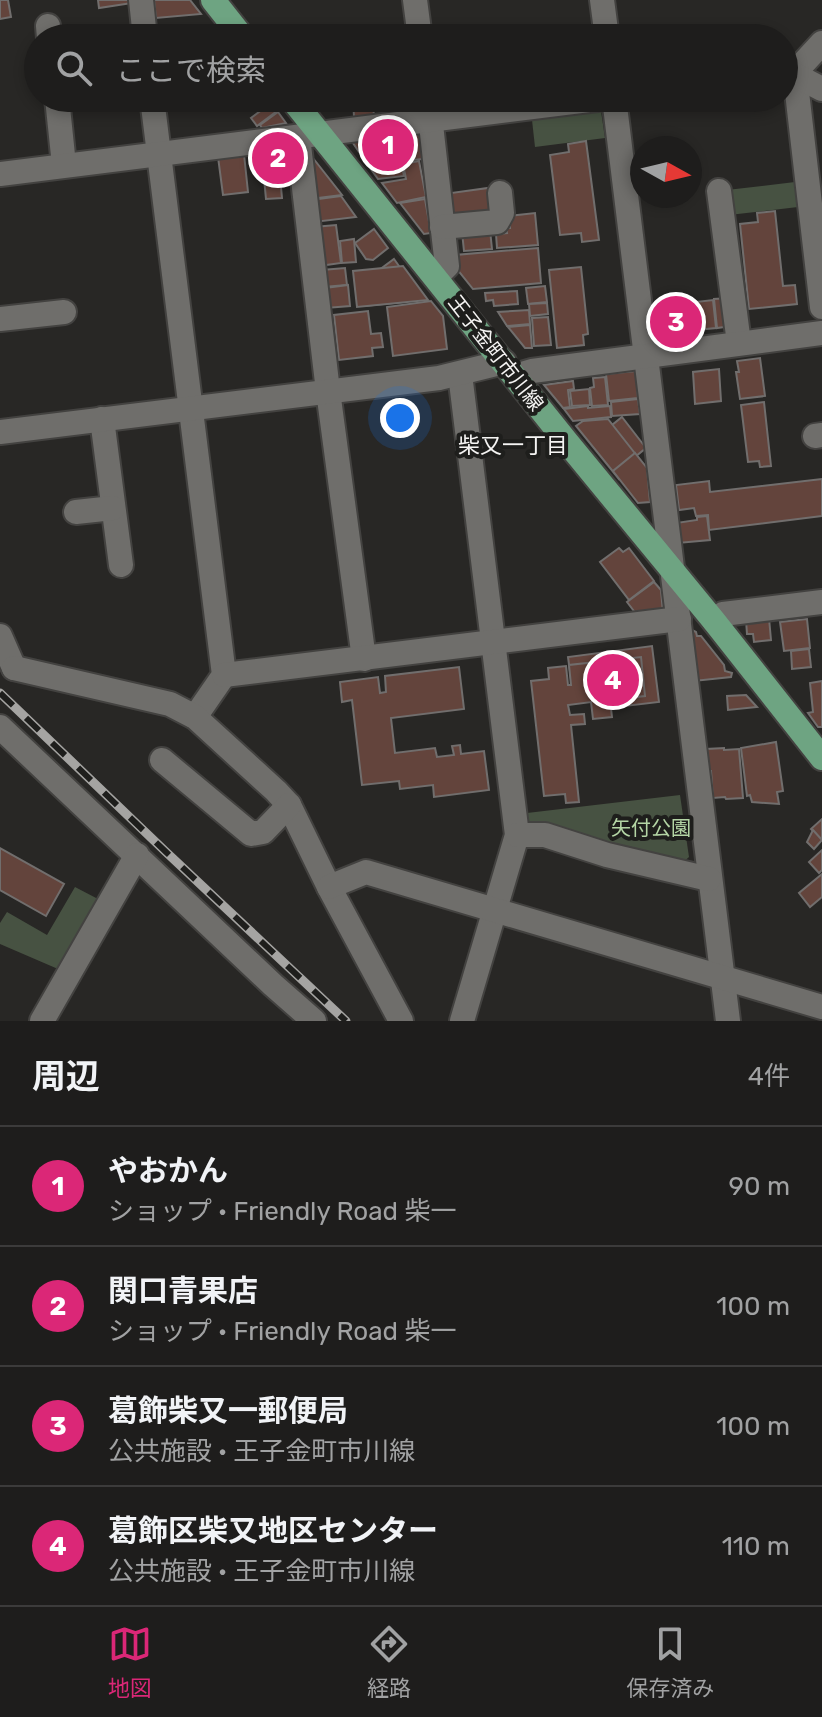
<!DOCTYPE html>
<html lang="ja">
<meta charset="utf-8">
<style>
body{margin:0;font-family:Rubik,"Noto Sans JP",sans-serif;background:#2b2a29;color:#f1f3f6}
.compass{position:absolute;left:630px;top:136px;width:72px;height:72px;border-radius:50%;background:#1e1d1c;box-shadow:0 4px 12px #0003;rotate:98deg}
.you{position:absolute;left:400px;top:418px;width:28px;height:28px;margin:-20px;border:6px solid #fff;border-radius:50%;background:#1a73e8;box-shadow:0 0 0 12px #1a73e833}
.badge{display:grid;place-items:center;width:52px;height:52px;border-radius:50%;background:#db2777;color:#fff;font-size:26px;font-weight:700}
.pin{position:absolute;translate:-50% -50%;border:4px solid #fff;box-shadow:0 2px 8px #0006}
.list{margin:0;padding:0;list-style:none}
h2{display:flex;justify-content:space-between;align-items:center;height:104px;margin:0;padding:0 32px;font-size:34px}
h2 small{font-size:26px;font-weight:400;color:#a1a2a3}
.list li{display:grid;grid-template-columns:52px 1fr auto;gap:24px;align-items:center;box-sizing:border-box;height:120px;padding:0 32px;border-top:2px solid #3c3b3b}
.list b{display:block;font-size:30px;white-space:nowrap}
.list p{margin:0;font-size:26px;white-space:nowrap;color:#a1a2a3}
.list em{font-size:26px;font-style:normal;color:#a1a2a3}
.icon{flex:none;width:44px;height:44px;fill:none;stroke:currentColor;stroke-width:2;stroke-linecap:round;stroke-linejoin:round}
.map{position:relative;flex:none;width:822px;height:1021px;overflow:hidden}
.search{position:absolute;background:#1e1d1c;box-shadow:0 4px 12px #0003;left:24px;right:24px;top:24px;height:88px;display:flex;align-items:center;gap:20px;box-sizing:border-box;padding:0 28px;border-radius:44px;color:#a1a2a3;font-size:30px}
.sheet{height:584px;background:#1e1d1c}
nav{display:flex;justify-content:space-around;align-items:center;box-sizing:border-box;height:112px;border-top:2px solid #3c3b3b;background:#1e1d1c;font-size:22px;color:#a1a2a3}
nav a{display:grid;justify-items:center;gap:4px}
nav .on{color:#db2777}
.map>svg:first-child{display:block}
.green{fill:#475242}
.building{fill:#63443c;stroke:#716e6d;stroke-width:2}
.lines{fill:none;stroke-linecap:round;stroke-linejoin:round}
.minor-casing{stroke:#434240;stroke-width:28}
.major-casing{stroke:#434240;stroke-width:28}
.minor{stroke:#6f6e6b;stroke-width:24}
.major{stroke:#6ea482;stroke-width:24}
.rail-casing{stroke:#a5a4a2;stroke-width:9}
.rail{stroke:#1e1e1c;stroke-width:6;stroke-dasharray:18;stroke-linecap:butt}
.labels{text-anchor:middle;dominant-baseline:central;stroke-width:8;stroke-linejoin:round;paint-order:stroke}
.street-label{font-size:20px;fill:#f5f4f3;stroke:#1e1e1c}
.park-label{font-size:20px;fill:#b4d5a5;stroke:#1e1e1c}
.neighbourhood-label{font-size:22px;fill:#f5f4f3;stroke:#1e1e1c}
</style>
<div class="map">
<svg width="822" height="1021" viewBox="0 0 822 1021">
<rect width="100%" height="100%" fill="#282725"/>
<g class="green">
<polygon points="601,111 605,138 535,147 532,120"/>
<polygon points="795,182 798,207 729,215 727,190"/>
<polygon points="680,795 689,857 680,865 529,825 527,813"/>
<polygon points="75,887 98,899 58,969 0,944 0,923 7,912 47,935"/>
</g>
<g class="building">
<polygon points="0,0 8,0 11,17 0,19"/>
<polygon points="98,0 131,0 132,3 99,8"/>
<polygon points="154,0 190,0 201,14 156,18"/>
<polygon points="313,98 337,98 322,110"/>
<polygon points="353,98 372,98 374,115 354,117"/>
<polygon points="374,98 399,98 400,107 376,109"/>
<polygon points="271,103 277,111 257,126 251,118"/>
<polygon points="278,112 286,123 262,128 260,125"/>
<polygon points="420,130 423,159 412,160 409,131"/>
<polygon points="409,131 412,162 401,163 401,165 396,166 382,156 377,156 375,134"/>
<polygon points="375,135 376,150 359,152 349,137"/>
<polygon points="586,141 599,240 582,242 581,233 560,235 550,155 569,152 568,144"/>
<polygon points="287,147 290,184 282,185 281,175 271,176 269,149"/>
<polygon points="268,150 271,174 256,176 255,151"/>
<polygon points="376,151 377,157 382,156 383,163 368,164 360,153"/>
<polygon points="309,153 342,195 310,199"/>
<polygon points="244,154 248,192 223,195 218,157"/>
<polygon points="419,161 426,197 397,203 382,183 406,179 403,164"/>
<polygon points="390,162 390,167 402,166 404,176 378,179 368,165"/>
<polygon points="280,176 282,198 266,199 264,178"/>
<polygon points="488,188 491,213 454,217 451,193"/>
<polygon points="341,196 356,217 314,222 311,200"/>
<polygon points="425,199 431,233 424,234 400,203"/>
<polygon points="775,211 783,286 795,285 797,304 749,309 740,224 758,222 757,213"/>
<polygon points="535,213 538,245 497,248 496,234 507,233 506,228 510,228 509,216"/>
<polygon points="336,225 341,263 319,266 314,227"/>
<polygon points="374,229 388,248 373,260 366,259 355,243"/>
<polygon points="490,230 492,249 464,251 462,232"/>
<polygon points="354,239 356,262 342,263 340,241"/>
<polygon points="538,248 541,283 473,289 457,269 455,255"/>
<polygon points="394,259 399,266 403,302 365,306 361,272 379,270"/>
<polygon points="403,266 428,300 357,307 353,271"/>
<polygon points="581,267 588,334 583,335 584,345 557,348 549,270"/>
<polygon points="345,268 347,285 323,287 322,270"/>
<polygon points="348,285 350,306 326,308 325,288"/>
<polygon points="545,286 547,302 528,304 526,288"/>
<polygon points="517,291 518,304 494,306 493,300 486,301 485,293"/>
<polygon points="729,298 732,326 717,328 714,299"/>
<polygon points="713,300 716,328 656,334 653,307"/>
<polygon points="431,301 443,316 447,349 393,356 387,307"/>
<polygon points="547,303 548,314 530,316 529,304"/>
<polygon points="529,310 530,324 507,326 498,312"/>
<polygon points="368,311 371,334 381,333 383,347 372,348 373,356 339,360 334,315"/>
<polygon points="548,317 551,345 534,346 532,318"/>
<polygon points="530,325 532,348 525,348 508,327"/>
<polygon points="760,358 765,396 740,399 736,372 739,372 737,361"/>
<polygon points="719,369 721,401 695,404 693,372"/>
<polygon points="636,371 638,398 609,401 606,374"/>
<polygon points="605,377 608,405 592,406 590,388 594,387 593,378"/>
<polygon points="573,381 574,389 568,390 570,407 563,408 544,385"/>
<polygon points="589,389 590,405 572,406 570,391"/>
<polygon points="638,399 640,414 612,416 611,402"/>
<polygon points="764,402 771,466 760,467 759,461 748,462 741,405"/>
<polygon points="588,406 588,408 610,406 611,417 573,421 564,409"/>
<polygon points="622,417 646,448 615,473 591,442"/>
<polygon points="608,419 641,461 619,479 576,426 583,421"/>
<polygon points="635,453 647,468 650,502 638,503 613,471"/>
<polygon points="822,479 822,516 709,530 708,515 696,516 694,508 679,510 676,485 709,481 710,492"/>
<polygon points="707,516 710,540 678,543 676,523 697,520 697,517"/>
<polygon points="619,548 623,552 629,548 654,581 629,600 600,562"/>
<polygon points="654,582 661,590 663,613 637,615 627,602"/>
<polygon points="769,618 771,640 754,642 753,634 747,634 746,620"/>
<polygon points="807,619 810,648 784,651 780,622"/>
<polygon points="692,630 696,632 697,636 701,636 724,665 725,671 732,673 731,677 694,681"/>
<polygon points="652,646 659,702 600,709 597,684 572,687 568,657"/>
<polygon points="809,649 811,667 792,669 791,651"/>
<polygon points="641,657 645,696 610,700 612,717 593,719 591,702 568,705 570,715 584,714 585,724 571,725 579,802 566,803 565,794 544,796 531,681 549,679 548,668 566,666 568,685 571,685 569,665"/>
<polygon points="459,667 464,709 391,718 395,753 435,748 437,757 454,755 452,746 460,745 461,754 484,751 489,790 434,797 433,785 400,789 399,781 362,785 352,700 342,702 340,682 378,677 380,693 386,692 385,676"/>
<polygon points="822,681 822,727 818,727 808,713 813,712 810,683"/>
<polygon points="746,695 757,707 728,710 727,696"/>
<polygon points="776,742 783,791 777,792 779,804 752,802 750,795 747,796 741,748"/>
<polygon points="724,748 724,750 739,749 743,798 726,799 725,797 713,798 711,771 708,771 706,749"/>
<polygon points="822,819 822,840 811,829"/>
<polygon points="813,830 822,840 814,849 807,842"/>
<polygon points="0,848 64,884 46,916 0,890"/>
<polygon points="822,850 822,870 819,873 809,862"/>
<polygon points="822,874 822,897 810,907 799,893"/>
</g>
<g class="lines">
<defs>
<g id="minor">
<polyline points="141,0 145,38"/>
<polyline points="415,0 420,38"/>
<polyline points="602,0 607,38"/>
<polyline points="48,26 49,38"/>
<polyline points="822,43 798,69 795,75 822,307"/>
<polyline points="784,76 795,75 822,89"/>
<polyline points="57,98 64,165"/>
<polyline points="152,98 224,675 195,717"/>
<polyline points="428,98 447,266 436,277"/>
<polyline points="614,98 728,1021"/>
<polyline points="298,137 328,391 364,659"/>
<polyline points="0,174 605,98"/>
<polyline points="719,191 739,343"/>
<polyline points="442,227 497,222 502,213 500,193"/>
<polyline points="0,319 64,312"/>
<polyline points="460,374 517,835 462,1021"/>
<polyline points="515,376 532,371 822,333"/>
<polyline points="102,419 121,565"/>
<polyline points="0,432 439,378 504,362"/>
<polyline points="815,436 822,435"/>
<polyline points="76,512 113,508"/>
<polyline points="714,621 723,614 822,602"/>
<polyline points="0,636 14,668"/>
<polyline points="14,668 170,704 195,717 276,791 289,805 329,887 401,1021"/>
<polyline points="224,675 679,619"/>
<polyline points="0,727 273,985 314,1021"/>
<polyline points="162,760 251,834 263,832 289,805"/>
<polyline points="517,835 545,835 607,855 709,879"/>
<polyline points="329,887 366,872 822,1007"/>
<polyline points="42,1021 137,855"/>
</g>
<g id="major">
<polyline points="213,0 243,38"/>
<polyline points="291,98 566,441 714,621 822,758"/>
</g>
</defs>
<use href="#minor" class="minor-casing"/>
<use href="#major" class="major-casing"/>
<use href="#minor" class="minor"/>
<use href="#major" class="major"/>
<defs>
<polyline id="rail" points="0,693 166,852 346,1021"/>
</defs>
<use href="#rail" class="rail-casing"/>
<use href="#rail" class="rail"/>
</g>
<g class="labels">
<g class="street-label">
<text transform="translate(496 353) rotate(52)">王子金町市川線</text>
</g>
<g class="park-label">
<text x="651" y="828">矢付公園</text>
</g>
<g class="neighbourhood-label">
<text x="513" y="445">柴又一丁目</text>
</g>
</g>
</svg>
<svg class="compass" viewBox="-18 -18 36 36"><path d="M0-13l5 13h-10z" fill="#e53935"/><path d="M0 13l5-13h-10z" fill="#a1a2a3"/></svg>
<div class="you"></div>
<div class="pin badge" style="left:388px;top:145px">1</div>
<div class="pin badge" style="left:278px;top:158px">2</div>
<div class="pin badge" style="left:676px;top:322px">3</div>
<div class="pin badge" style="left:613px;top:680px">4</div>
<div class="search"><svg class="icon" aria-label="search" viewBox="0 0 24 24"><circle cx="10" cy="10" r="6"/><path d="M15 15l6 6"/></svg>ここで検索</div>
</div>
<section class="sheet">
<h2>周辺<small>4件</small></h2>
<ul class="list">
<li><span class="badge">1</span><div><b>やおかん</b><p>ショップ · Friendly Road 柴一</p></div><em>90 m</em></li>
<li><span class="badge">2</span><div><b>関口青果店</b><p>ショップ · Friendly Road 柴一</p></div><em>100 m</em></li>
<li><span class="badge">3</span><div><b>葛飾柴又一郵便局</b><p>公共施設 · 王子金町市川線</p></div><em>100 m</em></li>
<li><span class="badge">4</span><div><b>葛飾区柴又地区センター</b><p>公共施設 · 王子金町市川線</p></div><em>110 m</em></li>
</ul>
</section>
<nav>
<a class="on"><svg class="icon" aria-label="map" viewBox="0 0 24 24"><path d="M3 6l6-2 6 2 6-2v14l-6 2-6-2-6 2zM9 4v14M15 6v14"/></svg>地図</a>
<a><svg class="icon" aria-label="directions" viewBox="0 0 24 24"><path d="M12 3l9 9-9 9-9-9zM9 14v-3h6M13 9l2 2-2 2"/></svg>経路</a>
<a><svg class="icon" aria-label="saved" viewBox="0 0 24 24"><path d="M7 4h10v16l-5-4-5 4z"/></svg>保存済み</a>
</nav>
